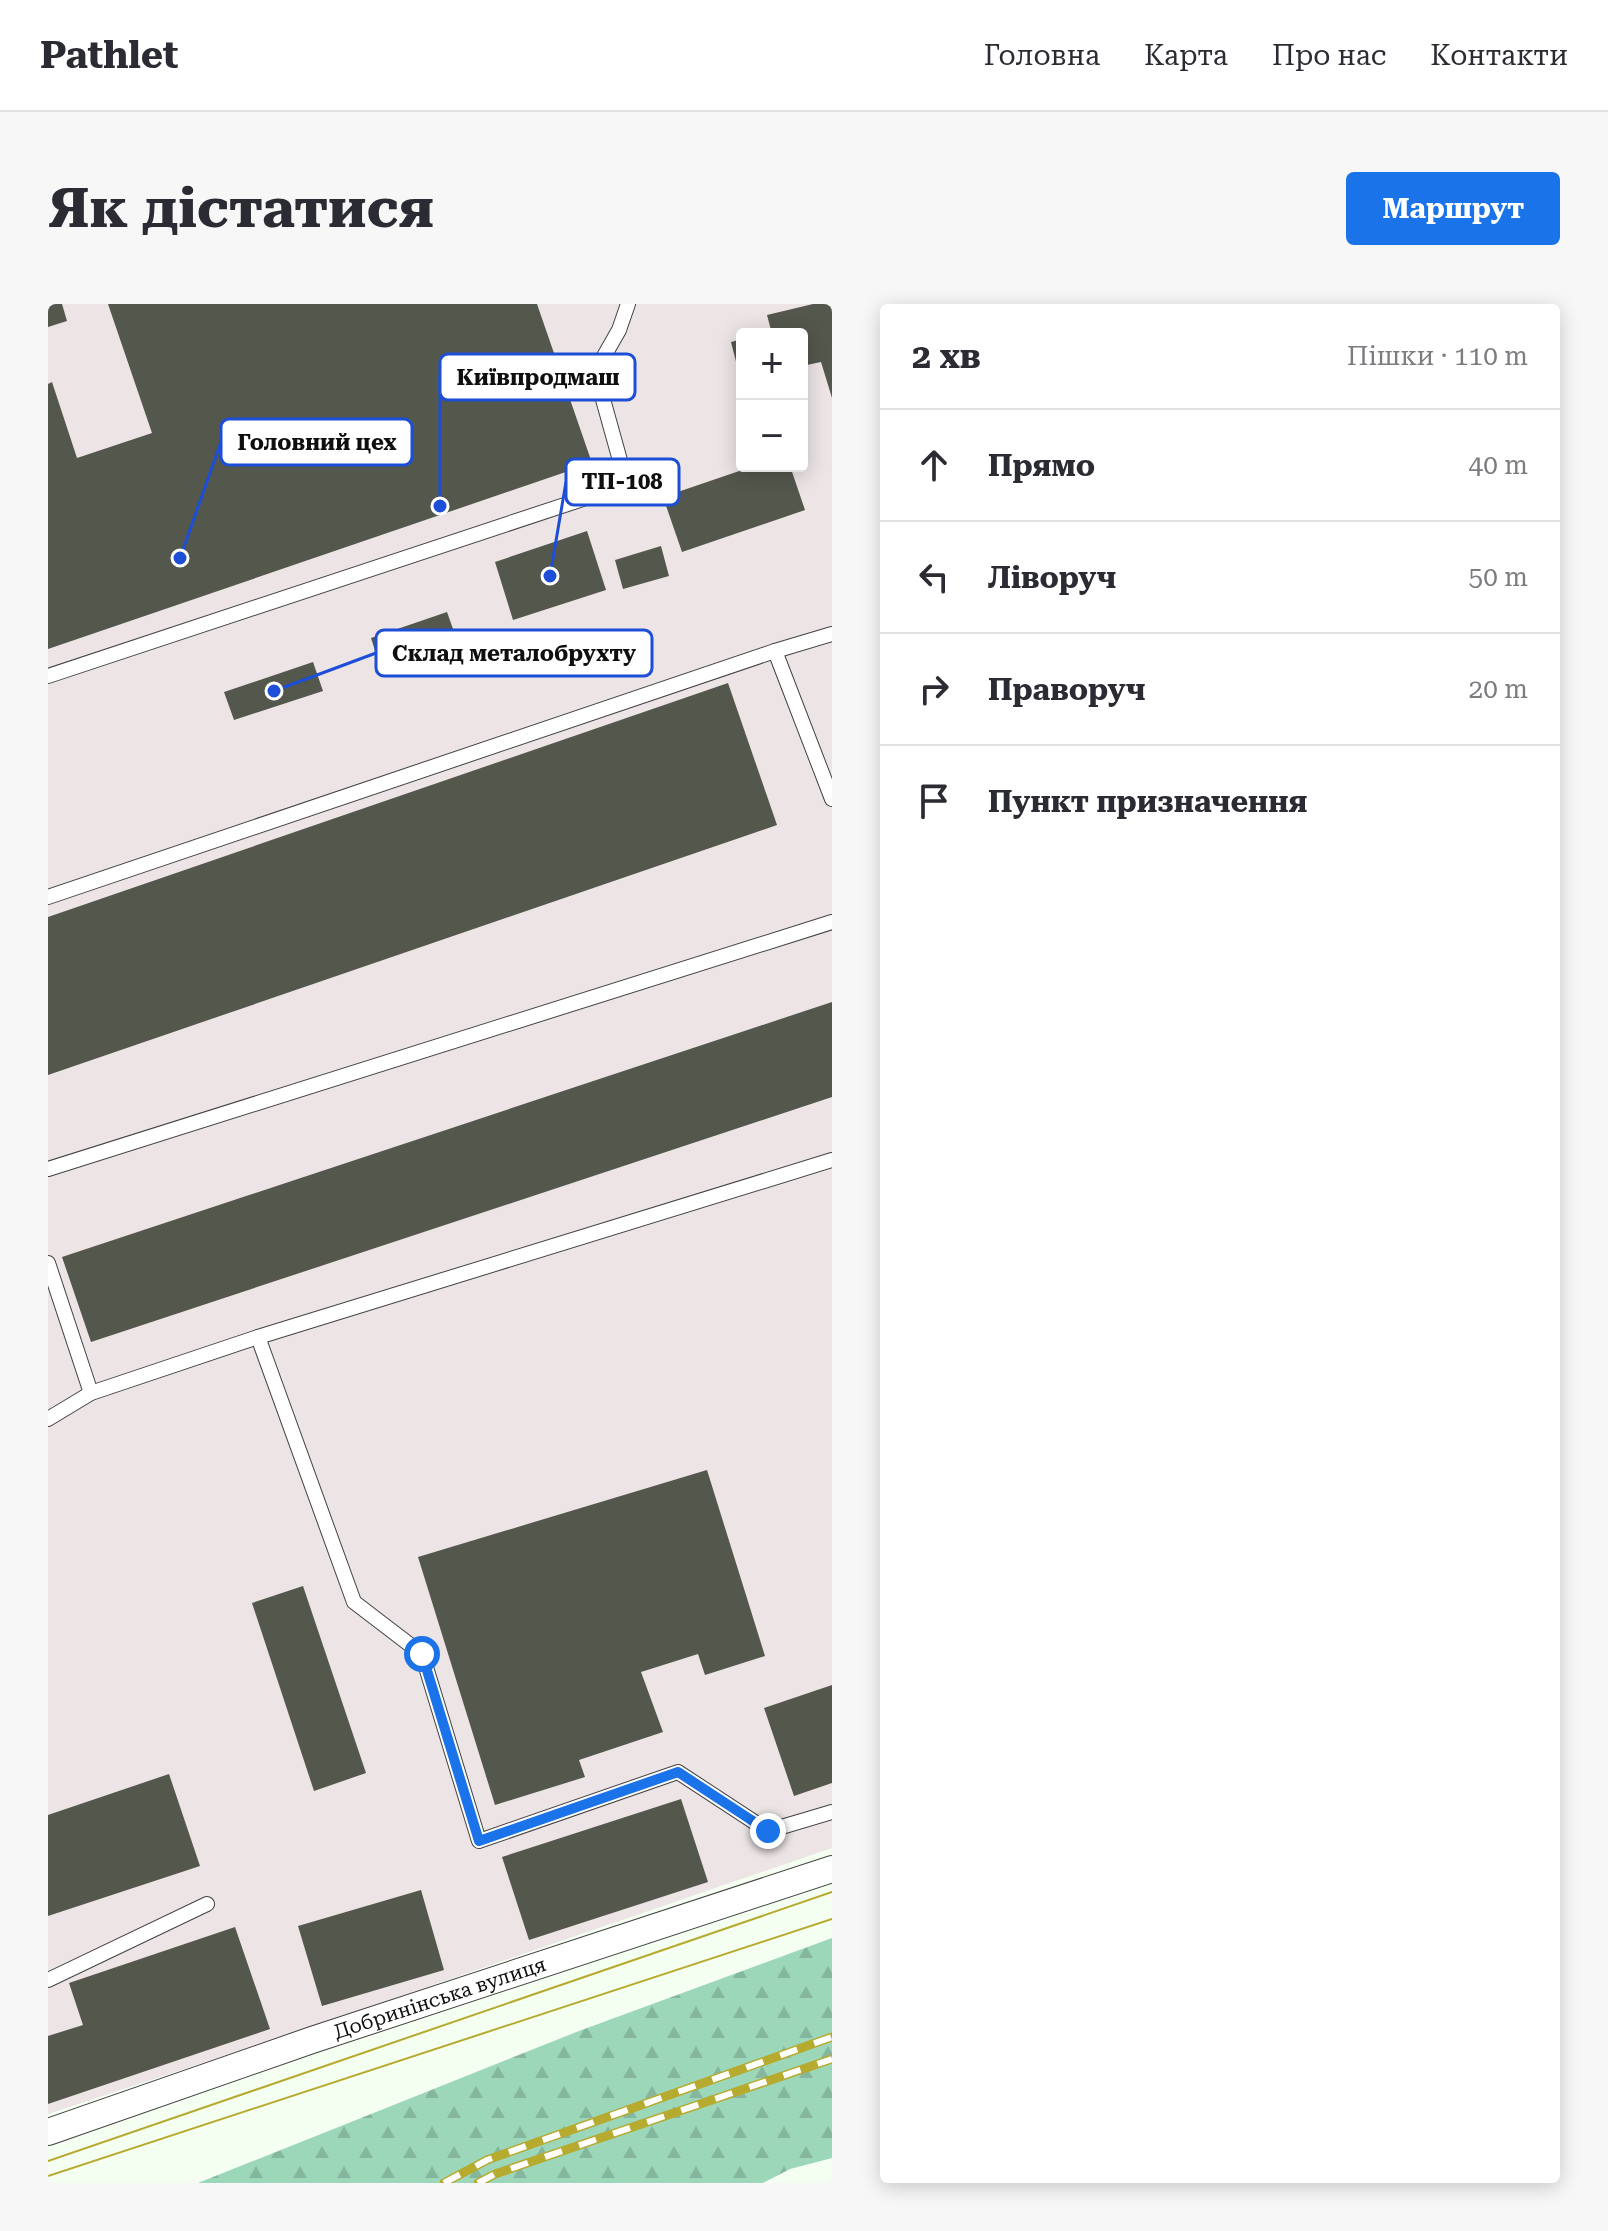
<!DOCTYPE html>
<html lang="uk">
<meta charset="utf-8">
<style>
body{margin:0;font-family:"Roboto Serif",serif;background:#f7f7f7;color:#2b2b33}
.controls{position:absolute;right:24px;top:24px;display:grid;overflow:hidden;border-radius:8px;box-shadow:0 4px 20px #0003}
.controls button{width:72px;height:72px;display:grid;place-items:center;padding:0;border:0;border-bottom:2px solid #e1e1e2;background:#fff;color:#2b2b33;font:40px sans-serif}
.stop{position:absolute;width:24px;height:24px;margin:-18px;border:6px solid #1a73e8;border-radius:50%;background:#fff}
.stop.end{background:#1a73e8;border-color:#fff;box-shadow:0 2px 8px #0008}
.list{margin:0;padding:0;list-style:none}
h2{display:flex;justify-content:space-between;align-items:center;height:104px;margin:0;padding:0 32px;font-size:34px}
h2 small{font-size:26px;font-weight:400;color:#7c7c81}
.list li{display:grid;grid-template-columns:52px 1fr auto;gap:24px;align-items:center;box-sizing:border-box;height:112px;padding:0 32px;border-top:2px solid #e1e1e2}
.list b{display:block;font-size:30px;white-space:nowrap}
.list em{font-size:26px;font-style:normal;color:#7c7c81}
.icon{flex:none;width:44px;height:44px;fill:none;stroke:currentColor;stroke-width:2;stroke-linecap:round;stroke-linejoin:round}
.map{position:relative;flex:none;width:784px;height:1879px;overflow:hidden;border-radius:8px}
header{display:flex;align-items:center;gap:48px;box-sizing:border-box;height:112px;padding:0 40px;background:#fff;border-bottom:2px solid #e1e1e2}
header strong{font-size:38px}
nav{display:flex;gap:44px;margin-inline-start:auto;font-size:28px}
.intro{display:flex;align-items:center;justify-content:space-between;box-sizing:border-box;height:192px;padding:0 48px}
h1{margin:0;font-size:56px}
.button{padding:20px 36px;border-radius:8px;background:#1a73e8;color:#fff;font-size:28px;font-weight:700}
main{display:flex;gap:48px;padding:0 48px}
aside{flex:1;background:#fff;border-radius:8px;box-shadow:0 4px 20px #0003}
.map>svg:first-child{display:block}
.industrial{fill:#ece4e5;fill-rule:evenodd}
.forest{fill:url(#forest-firs)}
.building{fill:#53574c}
.lines{fill:none;stroke-linecap:round;stroke-linejoin:round}
.lane-casing{stroke:#424242;stroke-width:16}
.street-casing{stroke:#424242;stroke-width:28}
.lane{stroke:#fff;stroke-width:14}
.street{stroke:#fff;stroke-width:26}
.tram{stroke:#b6aa2f;stroke-width:2}
.rail-casing{stroke:#b6aa2f;stroke-width:9}
.rail{stroke:#fff;stroke-width:6;stroke-dasharray:18;stroke-linecap:butt}
.route{stroke:#1a73e8;stroke-width:10}
.labels{text-anchor:middle;dominant-baseline:central;stroke-width:8;stroke-linejoin:round;paint-order:stroke}
.street-label{font-size:20px;fill:#0f0f0f;stroke:#fff}
.leader{fill:none;stroke:#1d4ed8;stroke-width:3}
.callout-dot{fill:#1d4ed8;stroke:#fff;stroke-width:3}
.callout{fill:#fff;stroke:#1d4ed8;stroke-width:3}
.callout-label{font-size:22px;text-anchor:middle;font-weight:bold;fill:#0f0f0f}
</style>
<header>
<strong>Pathlet</strong>
<nav><a>Головна</a><a>Карта</a><a>Про нас</a><a>Контакти</a></nav>
</header>
<div class="intro"><h1>Як дістатися</h1><a class="button">Маршрут</a></div>
<main>
<div class="map">
<svg width="784" height="1879" viewBox="0 0 784 1879">
<defs>
<pattern id="forest-firs" width="22" height="20" patternUnits="userSpaceOnUse" patternTransform="scale(2)"><rect width="22" height="20" fill="#9cd7ba"/><path d="M5 1l3.5 6h-7zM16 11l3.5 6h-7z" fill="#85b79f"/></pattern>
</defs>
<rect width="100%" height="100%" fill="#f4fef1"/>
<path class="industrial" d="M 0,0 L 784,0 L 784,1544 L 254,1726 L 0,1810 ZM 694,30 L 754,30 L 754,162 L 694,162 Z"/>
<polygon class="forest" points="784,1634 784,1854 742,1865 715,1879 150,1879 531,1727"/>
<g class="building">
<polygon points="0,0 14,0 19,17 0,23"/>
<polygon points="60,0 489,0 544,159 0,345 0,80 4,78 29,154 104,129"/>
<polygon points="765,0 784,0 784,94 773,58 754,62 754,30 724,30 719,11"/>
<polygon points="694,35 694,77 693,77 683,38"/>
<polygon points="706,162 742,162 757,206 634,248 615,193"/>
<polygon points="539,227 558,286 465,316 447,258"/>
<polygon points="613,242 621,272 575,285 567,256"/>
<polygon points="399,308 410,339 333,365 323,334"/>
<polygon points="265,358 275,387 186,416 176,388"/>
<polygon points="680,379 729,521 0,771 0,613"/>
<polygon points="784,698 784,793 43,1038 14,953"/>
<polygon points="659,1166 717,1352 657,1371 650,1350 593,1368 615,1428 531,1456 537,1473 447,1501 370,1253"/>
<polygon points="255,1282 318,1469 266,1487 204,1299"/>
<polygon points="784,1381 784,1479 746,1492 716,1404"/>
<polygon points="121,1470 152,1562 0,1612 0,1511"/>
<polygon points="633,1495 660,1578 481,1636 454,1553"/>
<polygon points="373,1586 396,1666 274,1702 250,1622"/>
<polygon points="187,1623 222,1725 0,1800 0,1732 35,1721 21,1679"/>
</g>
<g class="lines">
<defs>
<g id="lane">
<polyline points="727,347 784,495"/>
<polyline points="0,372 568,184 573,174 573,160 551,81 555,54 571,26 580,0"/>
<polyline points="0,593 727,347 784,330"/>
<polyline points="0,865 784,618"/>
<polyline points="0,959 43,1089"/>
<polyline points="210,1033 306,1298 374,1350 431,1537 630,1468 720,1527 784,1508"/>
<polyline points="0,1115 43,1089 210,1033 784,856"/>
<polyline points="0,1676 159,1600"/>
</g>
<g id="street">
<path id="s1" d="M 0,1828 L 264,1736 L 784,1565"/>
</g>
</defs>
<use href="#lane" class="lane-casing"/>
<use href="#street" class="street-casing"/>
<use href="#lane" class="lane"/>
<use href="#street" class="street"/>
<g class="tram">
<polyline points="0,1857 784,1588"/>
<polyline points="0,1872 784,1615"/>
</g>
<defs>
<g id="rail">
<polyline points="396,1879 439,1856 784,1733"/>
<polyline points="430,1879 447,1870 784,1755"/>
</g>
</defs>
<use href="#rail" class="rail-casing"/>
<use href="#rail" class="rail"/>
</g>
<g class="lines">
<polyline class="route" points="374,1350 431,1537 630,1468 720,1527"/>
</g>
<g class="labels">
<g class="street-label">
<text stroke="none"><textPath href="#s1" startOffset="414">Добринінська вулиця</textPath></text>
</g>
</g>
<path class="leader" d="M392 202L392 73M132 254L173 138M502 272L518 178M226 387L328 349"/>
<g class="callout-dot">
<circle cx="392" cy="202" r="8"/>
<circle cx="132" cy="254" r="8"/>
<circle cx="502" cy="272" r="8"/>
<circle cx="226" cy="387" r="8"/>
</g>
<g class="callout">
<rect x="392" y="50" width="195" height="46" rx="8"/>
<rect x="173" y="115" width="191" height="46" rx="8"/>
<rect x="518" y="155" width="113" height="46" rx="8"/>
<rect x="328" y="326" width="276" height="46" rx="8"/>
</g>
<g class="callout-label">
<text x="490" y="81">Київпродмаш</text>
<text x="269" y="146">Головний цех</text>
<text x="574" y="185">ТП-108</text>
<text x="466" y="357">Склад металобрухту</text>
</g>
</svg>
<div class="controls">
<button>+</button>
<button>−</button>
</div>
<div class="stop" style="left:374px;top:1350px"></div>
<div class="stop end" style="left:720px;top:1527px"></div>
</div>
<aside>
<h2>2 хв<small>Пішки · 110 m</small></h2>
<ul class="list">
<li><svg class="icon" aria-label="ahead" viewBox="0 0 24 24"><path d="M12 20V5M6 11l6-6 6 6"/></svg><div><b>Прямо</b></div><em>40 m</em></li>
<li><svg class="icon" aria-label="left" viewBox="0 0 24 24"><path d="M17 20v-9H6M10 6l-5 5 5 5"/></svg><div><b>Ліворуч</b></div><em>50 m</em></li>
<li><svg class="icon" aria-label="right" viewBox="0 0 24 24"><path d="M7 20v-9h11M14 6l5 5-5 5"/></svg><div><b>Праворуч</b></div><em>20 m</em></li>
<li><svg class="icon" aria-label="arrive" viewBox="0 0 24 24"><path d="M6 21V4h12l-3 4 3 4H6"/></svg><div><b>Пункт призначення</b></div></li>
</ul>
</aside>
</main>
